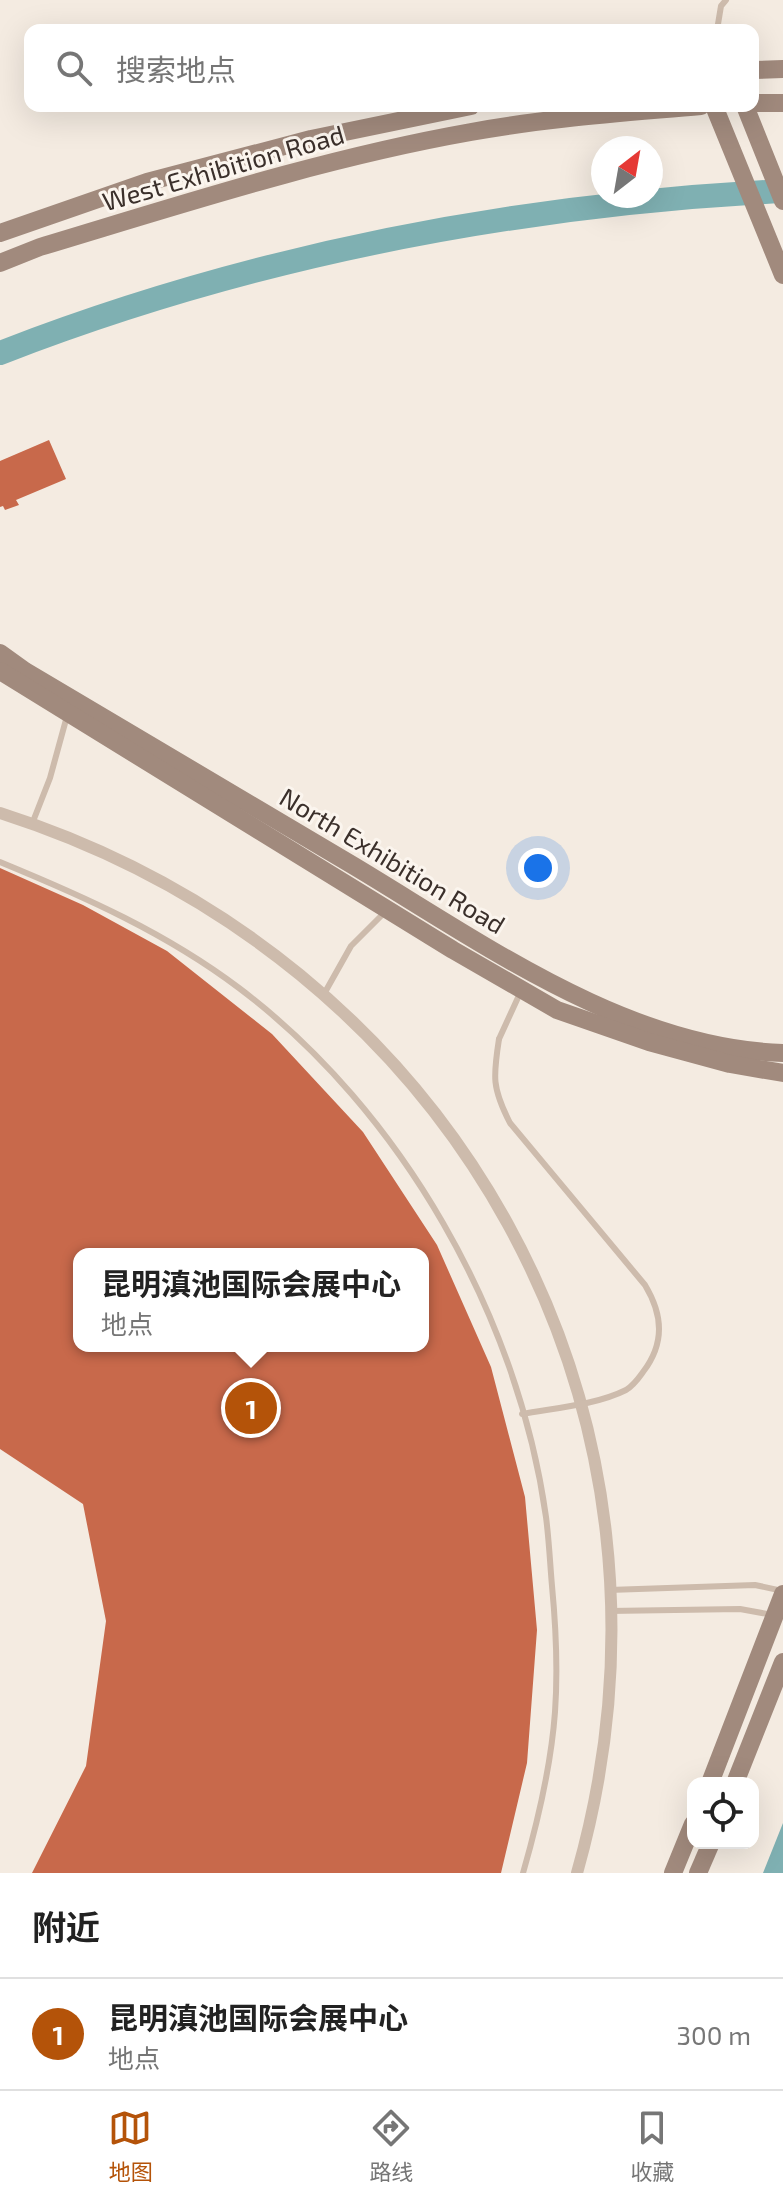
<!DOCTYPE html>
<html lang="zh">
<meta charset="utf-8">
<style>
body{margin:0;font-family:"Exo 2","Noto Sans SC",sans-serif;background:#f6f6f6;color:#222}
.controls{position:absolute;right:24px;bottom:24px;display:grid;overflow:hidden;border-radius:16px;box-shadow:0 8px 32px #0002}
.controls button{width:72px;height:72px;display:grid;place-items:center;padding:0;border:0;border-bottom:2px solid #e0e0e0;background:#fff;color:#222;font:40px sans-serif}
.compass{position:absolute;left:591px;top:136px;width:72px;height:72px;border-radius:50%;background:#fff;box-shadow:0 8px 32px #0002;rotate:31deg}
.you{position:absolute;left:538px;top:868px;width:28px;height:28px;margin:-20px;border:6px solid #fff;border-radius:50%;background:#1a73e8;box-shadow:0 0 0 12px #1a73e833}
.badge{display:grid;place-items:center;width:52px;height:52px;border-radius:50%;background:#b45309;color:#fff;font-size:26px;font-weight:700}
.pin{position:absolute;translate:-50% -50%;border:4px solid #fff;box-shadow:0 2px 8px #0006}
.popup{position:absolute;left:73px;top:1248px;width:356px;height:104px;box-sizing:border-box;display:grid;place-content:center;border-radius:16px;background:#fff;filter:drop-shadow(0 2px 6px #0005);font-size:26px;white-space:nowrap;color:#767676}
.popup b{font-size:30px;color:#222}
.popup::after{content:'';position:absolute;left:50%;top:100%;margin-left:-16px;border:16px solid transparent;border-top-color:#fff}
.list{margin:0;padding:0;list-style:none}
h2{display:flex;justify-content:space-between;align-items:center;height:104px;margin:0;padding:0 32px;font-size:34px}
h2 small{font-size:26px;font-weight:400;color:#767676}
.list li{display:grid;grid-template-columns:52px 1fr auto;gap:24px;align-items:center;box-sizing:border-box;height:112px;padding:0 32px;border-top:2px solid #e0e0e0}
.list b{display:block;font-size:30px;white-space:nowrap}
.list p{margin:0;font-size:26px;white-space:nowrap;color:#767676}
.list em{font-size:26px;font-style:normal;color:#767676}
.icon{flex:none;width:44px;height:44px;fill:none;stroke:currentColor;stroke-width:2;stroke-linecap:round;stroke-linejoin:round}
.map{position:relative;flex:none;width:783px;height:1873px;overflow:hidden}
.search{position:absolute;background:#fff;box-shadow:0 8px 32px #0002;left:24px;right:24px;top:24px;height:88px;display:flex;align-items:center;gap:20px;box-sizing:border-box;padding:0 28px;border-radius:16px;color:#767676;font-size:30px}
.sheet{height:216px;background:#fff}
nav{display:flex;justify-content:space-around;align-items:center;box-sizing:border-box;height:112px;border-top:2px solid #e0e0e0;background:#fff;font-size:22px;color:#767676}
nav a{display:grid;justify-items:center;gap:4px}
nav .on{color:#b45309}
.map>svg:first-child{display:block}
.water{fill:#7fb0b2}
.lines{fill:none;stroke-linecap:round;stroke-linejoin:round}
.river{stroke:#7fb0b2;stroke-width:24}
.building{fill:#c8694b;fill-rule:evenodd}
.lane{stroke:#cdbbac;stroke-width:6}
.street{stroke:#cdbbac;stroke-width:12}
.secondary{stroke:#a18a7d;stroke-width:18}
.lane-bridge{stroke:#cdbbac;stroke-width:6}
.labels{text-anchor:middle;dominant-baseline:central;stroke-width:6;stroke-linejoin:round;paint-order:stroke}
.street-label{font-size:26px;fill:#3b302b;stroke:#fbf5ee}
</style>
<div class="map">
<svg width="783" height="1873" viewBox="0 0 783 1873">
<rect width="100%" height="100%" fill="#f4ebe1"/>
<polygon class="water" points="783,1823 783,1873 763,1873"/>
<g class="lines">
<path class="river" d="M 0,353 C 252,255 513,205 783,191"/>
</g>
<g class="building">
<polygon points="49,440 66,479 16,500 19,505 5,510 3,506 0,507 0,461"/>
<path d="M 0,868 L 83,905 L 167,951 L 272,1034 L 363,1132 L 437,1245 L 491,1367 L 525,1497 L 537,1630 L 527,1763 L 501,1873 L 32,1873 L 86,1766 L 106,1621 L 83,1504 L 0,1449 ZM 79,1254 L 423,1254 L 423,1346 L 79,1346 Z"/>
</g>
<g class="lines">
<g class="lane">
<polyline points="717,30 721,6 726,0"/>
<polyline points="32,824 50,778 67,716"/>
<path d="M 0,862 C 85,897 166,933 239,988 C 402,1111 518,1316 546,1517 C 549,1540 550,1563 552,1586 C 556,1628 558,1670 555,1712 C 551,1767 538,1821 523,1873"/>
<polyline points="324,994 351,946 386,911"/>
<polyline points="499,1039 521,991"/>
<polyline points="609,1590 755,1585 783,1591"/>
<polyline points="609,1611 740,1609 773,1615"/>
</g>
<path class="street" d="M 0,813 C 454,958 708,1411 577,1873"/>
<g class="secondary">
<polyline points="753,70 783,69"/>
<polyline points="753,103 783,103"/>
<polyline points="714,106 783,275"/>
<polyline points="745,106 783,201"/>
<polyline points="0,233 147,182 311,139 471,106"/>
<path d="M 0,263 L 40,247 C 183,204 324,158 471,132 C 547,118 624,113 701,106"/>
<path d="M 0,653 L 25,671 C 134,736 244,801 354,866 C 484,944 627,1048 783,1053"/>
<polyline points="0,671 453,950 557,1010 649,1042 730,1064 783,1073"/>
<polyline points="710,1783 783,1594"/>
<polyline points="735,1783 783,1662"/>
<polyline points="673,1873 693,1824"/>
<polyline points="698,1873 711,1843"/>
</g>
<path class="lane-bridge" d="M 499,1039 C 493,1077 492,1088 510,1123 L 645,1285 C 663,1315 665,1343 643,1372 C 638,1379 634,1385 626,1390 C 596,1405 555,1408 522,1414"/>
</g>
<g class="labels">
<g class="street-label">
<text transform="translate(223 167) rotate(-16)">West Exhibition Road</text>
<text transform="translate(393 860) rotate(31)">North Exhibition Road</text>
</g>
</g>
</svg>
<div class="controls">
<button><svg class="icon" aria-label="locate" viewBox="0 0 24 24"><circle cx="12" cy="12" r="6"/><path d="M12 2v4M12 18v4M2 12h4M18 12h4"/></svg></button>
</div>
<svg class="compass" viewBox="-18 -18 36 36"><path d="M0-13l5 13h-10z" fill="#e53935"/><path d="M0 13l5-13h-10z" fill="#767676"/></svg>
<div class="you"></div>
<div class="pin badge" style="left:251px;top:1408px">1</div>
<div class="popup"><b>昆明滇池国际会展中心</b>地点</div>
<div class="search"><svg class="icon" aria-label="search" viewBox="0 0 24 24"><circle cx="10" cy="10" r="6"/><path d="M15 15l6 6"/></svg>搜索地点</div>
</div>
<section class="sheet">
<h2>附近<small></small></h2>
<ul class="list">
<li><span class="badge">1</span><div><b>昆明滇池国际会展中心</b><p>地点</p></div><em>300 m</em></li>
</ul>
</section>
<nav>
<a class="on"><svg class="icon" aria-label="map" viewBox="0 0 24 24"><path d="M3 6l6-2 6 2 6-2v14l-6 2-6-2-6 2zM9 4v14M15 6v14"/></svg>地图</a>
<a><svg class="icon" aria-label="directions" viewBox="0 0 24 24"><path d="M12 3l9 9-9 9-9-9zM9 14v-3h6M13 9l2 2-2 2"/></svg>路线</a>
<a><svg class="icon" aria-label="saved" viewBox="0 0 24 24"><path d="M7 4h10v16l-5-4-5 4z"/></svg>收藏</a>
</nav>
